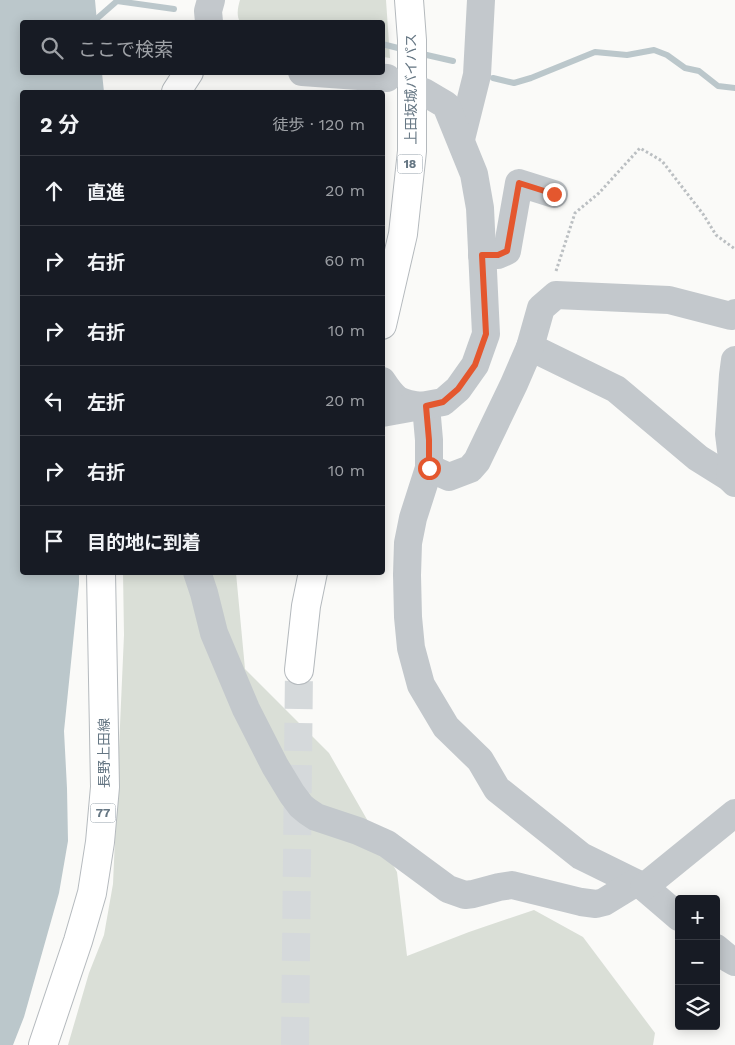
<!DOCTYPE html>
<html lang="ja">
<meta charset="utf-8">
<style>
body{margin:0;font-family:"Work Sans","Noto Sans JP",sans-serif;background:#242831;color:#f1f3f6}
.controls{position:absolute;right:15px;bottom:15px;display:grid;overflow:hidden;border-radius:5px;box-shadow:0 2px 12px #0003}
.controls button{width:45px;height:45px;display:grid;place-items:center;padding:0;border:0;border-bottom:1px solid #363941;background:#171b24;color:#f1f3f6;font:25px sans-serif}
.stop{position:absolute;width:15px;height:15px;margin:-11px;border:4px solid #e4572e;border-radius:50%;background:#fff}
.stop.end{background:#e4572e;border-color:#fff;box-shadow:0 1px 5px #0008}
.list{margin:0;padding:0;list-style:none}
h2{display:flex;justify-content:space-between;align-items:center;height:65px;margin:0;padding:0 20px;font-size:21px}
h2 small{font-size:16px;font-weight:400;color:#9ea1a6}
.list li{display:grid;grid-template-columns:32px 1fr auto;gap:15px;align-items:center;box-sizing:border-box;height:70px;padding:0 20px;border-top:1px solid #363941}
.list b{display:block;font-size:19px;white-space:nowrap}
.list em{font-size:16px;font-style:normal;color:#9ea1a6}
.icon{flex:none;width:28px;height:28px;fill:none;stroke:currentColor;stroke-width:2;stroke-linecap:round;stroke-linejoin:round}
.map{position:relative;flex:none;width:735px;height:1045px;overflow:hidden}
.search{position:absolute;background:#171b24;box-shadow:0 2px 12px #0003;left:20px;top:20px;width:365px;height:55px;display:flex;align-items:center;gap:12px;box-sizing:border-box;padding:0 18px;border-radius:5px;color:#9ea1a6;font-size:19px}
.panel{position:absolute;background:#171b24;box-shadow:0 2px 12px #0003;left:20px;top:90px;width:365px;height:485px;border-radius:5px}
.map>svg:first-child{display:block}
.green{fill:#dadfd7}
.water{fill:#bbc7cb}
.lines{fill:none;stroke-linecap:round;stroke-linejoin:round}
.stream{stroke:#bbc7cb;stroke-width:6}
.highway-tunnel{stroke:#d5d9db;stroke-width:28;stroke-dasharray:28 14;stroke-linecap:butt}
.major-casing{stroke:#b5babe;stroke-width:30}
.highway-casing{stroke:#b4b9bd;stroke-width:30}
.path{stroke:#bbbfc2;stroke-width:3;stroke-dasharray:2.5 2.5;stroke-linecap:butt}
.minor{stroke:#c3c8cc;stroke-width:28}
.major{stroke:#fff;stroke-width:28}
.highway{stroke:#fff;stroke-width:28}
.route{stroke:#e4572e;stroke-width:6}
.labels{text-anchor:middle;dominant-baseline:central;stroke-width:5;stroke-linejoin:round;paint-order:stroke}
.shield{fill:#fff;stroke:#939fa8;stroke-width:1}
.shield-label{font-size:12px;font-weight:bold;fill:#657683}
.street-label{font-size:14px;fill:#657683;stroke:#fff}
</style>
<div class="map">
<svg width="735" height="1045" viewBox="0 0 735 1045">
<rect width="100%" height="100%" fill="#fafaf8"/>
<g class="green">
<path d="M 240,0 L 386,0 L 390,58 L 383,57 L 382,22 L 240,22 C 236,15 238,7 240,0 Z"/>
<polygon points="123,572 236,573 245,669 329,753 397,872 407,956 469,932 534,910 583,937 655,1033 653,1045 68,1045 89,973 104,935 113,884 124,635"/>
</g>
<polygon class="water" points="0,0 95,0 97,22 22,22 22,72 102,73 104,92 22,92 22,572 79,573 79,584 64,731 67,788 68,841 59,893 24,1017 13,1045 0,1045"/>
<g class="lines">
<g class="stream">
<polyline points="93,22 117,1 174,9"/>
<polyline points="382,44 406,50"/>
<polyline points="418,53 453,61"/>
<polyline points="493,78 514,83 531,78 595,52 627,55 654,50 667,55 685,68 699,71 718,86 735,88"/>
</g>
<polyline class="highway-tunnel" points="295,1045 299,670"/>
<defs>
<g id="major">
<polyline points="176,92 189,72"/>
<polyline points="43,1045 78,941 92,893 100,842 105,787 101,572"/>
</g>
<g id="highway">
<polyline points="382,325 403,234 412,151 412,40 409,0"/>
<polyline points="299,670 306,606 313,572"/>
</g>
</defs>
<use href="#major" class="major-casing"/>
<use href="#highway" class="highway-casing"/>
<polyline class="path" points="556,271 575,213 599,193 640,148 662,161 703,214 716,235 735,249"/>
<g class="minor">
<polyline points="209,22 208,11 211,0"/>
<polyline points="302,72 387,78"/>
<polyline points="461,139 477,75 481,0"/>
<polyline points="482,255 498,255 507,251 519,183 554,194"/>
<polyline points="530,347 616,389 698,458 730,478 735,483"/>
<path d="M 382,381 C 395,401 399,403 422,406"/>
<polyline points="426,406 429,440 429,468 413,518 408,543 407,575 408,617 411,648 421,685 446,727 480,760 497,789 581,856 644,887 679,917"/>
<polyline points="382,413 443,402 458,389 475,365 486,334 480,208 474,174 446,105 424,92"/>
<polyline points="429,468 449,477 470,469 477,461 514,384 530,347 541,308 556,295 669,300 731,316 735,313"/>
<polyline points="730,478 732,458 729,434 733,375 735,360"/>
<polyline points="197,572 204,593 214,633 246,709 275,766 292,794 301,806 307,811 316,817 358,831 387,844 448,889 465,895 473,894 499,887 512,885 581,902 596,904 604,902 635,883"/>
<polyline points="644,887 735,813"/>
<polyline points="716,948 728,958 735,962"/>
</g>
<use href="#major" class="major"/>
<use href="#highway" class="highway"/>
</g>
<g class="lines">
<polyline class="route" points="429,468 429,440 426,406 443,402 458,389 475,365 486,334 482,255 498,255 507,251 519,183 554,194"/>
</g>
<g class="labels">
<g class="shield">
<rect x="397.5" y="154.5" width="25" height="19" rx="4"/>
<rect x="90.5" y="803.5" width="25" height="19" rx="4"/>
</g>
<g class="shield-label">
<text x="410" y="164">18</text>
<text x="103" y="813">77</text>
</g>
<g class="street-label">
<text transform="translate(411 89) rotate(-90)">上田坂城バイパス</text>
<text transform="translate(104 753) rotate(-90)">長野上田線</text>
</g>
</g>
</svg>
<div class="controls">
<button>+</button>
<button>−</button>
<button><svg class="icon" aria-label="layers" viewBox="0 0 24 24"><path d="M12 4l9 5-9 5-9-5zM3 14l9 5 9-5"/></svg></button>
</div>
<div class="stop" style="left:429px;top:468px"></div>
<div class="stop end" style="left:554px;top:194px"></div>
<div class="search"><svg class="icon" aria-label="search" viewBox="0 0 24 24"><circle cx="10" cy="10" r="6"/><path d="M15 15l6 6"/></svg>ここで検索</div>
<section class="panel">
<h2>2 分<small>徒歩 · 120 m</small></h2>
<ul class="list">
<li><svg class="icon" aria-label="ahead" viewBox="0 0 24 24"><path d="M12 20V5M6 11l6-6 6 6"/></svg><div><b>直進</b></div><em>20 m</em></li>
<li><svg class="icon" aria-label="right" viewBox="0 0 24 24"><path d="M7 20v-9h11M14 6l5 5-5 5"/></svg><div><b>右折</b></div><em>60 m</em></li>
<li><svg class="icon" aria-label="right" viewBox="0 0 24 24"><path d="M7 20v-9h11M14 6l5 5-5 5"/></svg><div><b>右折</b></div><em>10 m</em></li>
<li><svg class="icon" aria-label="left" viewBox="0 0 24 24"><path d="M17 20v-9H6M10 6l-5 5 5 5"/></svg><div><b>左折</b></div><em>20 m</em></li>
<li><svg class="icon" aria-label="right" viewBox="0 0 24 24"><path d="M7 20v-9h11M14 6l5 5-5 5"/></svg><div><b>右折</b></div><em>10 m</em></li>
<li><svg class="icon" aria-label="arrive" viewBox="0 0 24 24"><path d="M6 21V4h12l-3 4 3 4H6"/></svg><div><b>目的地に到着</b></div></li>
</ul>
</section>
</div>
